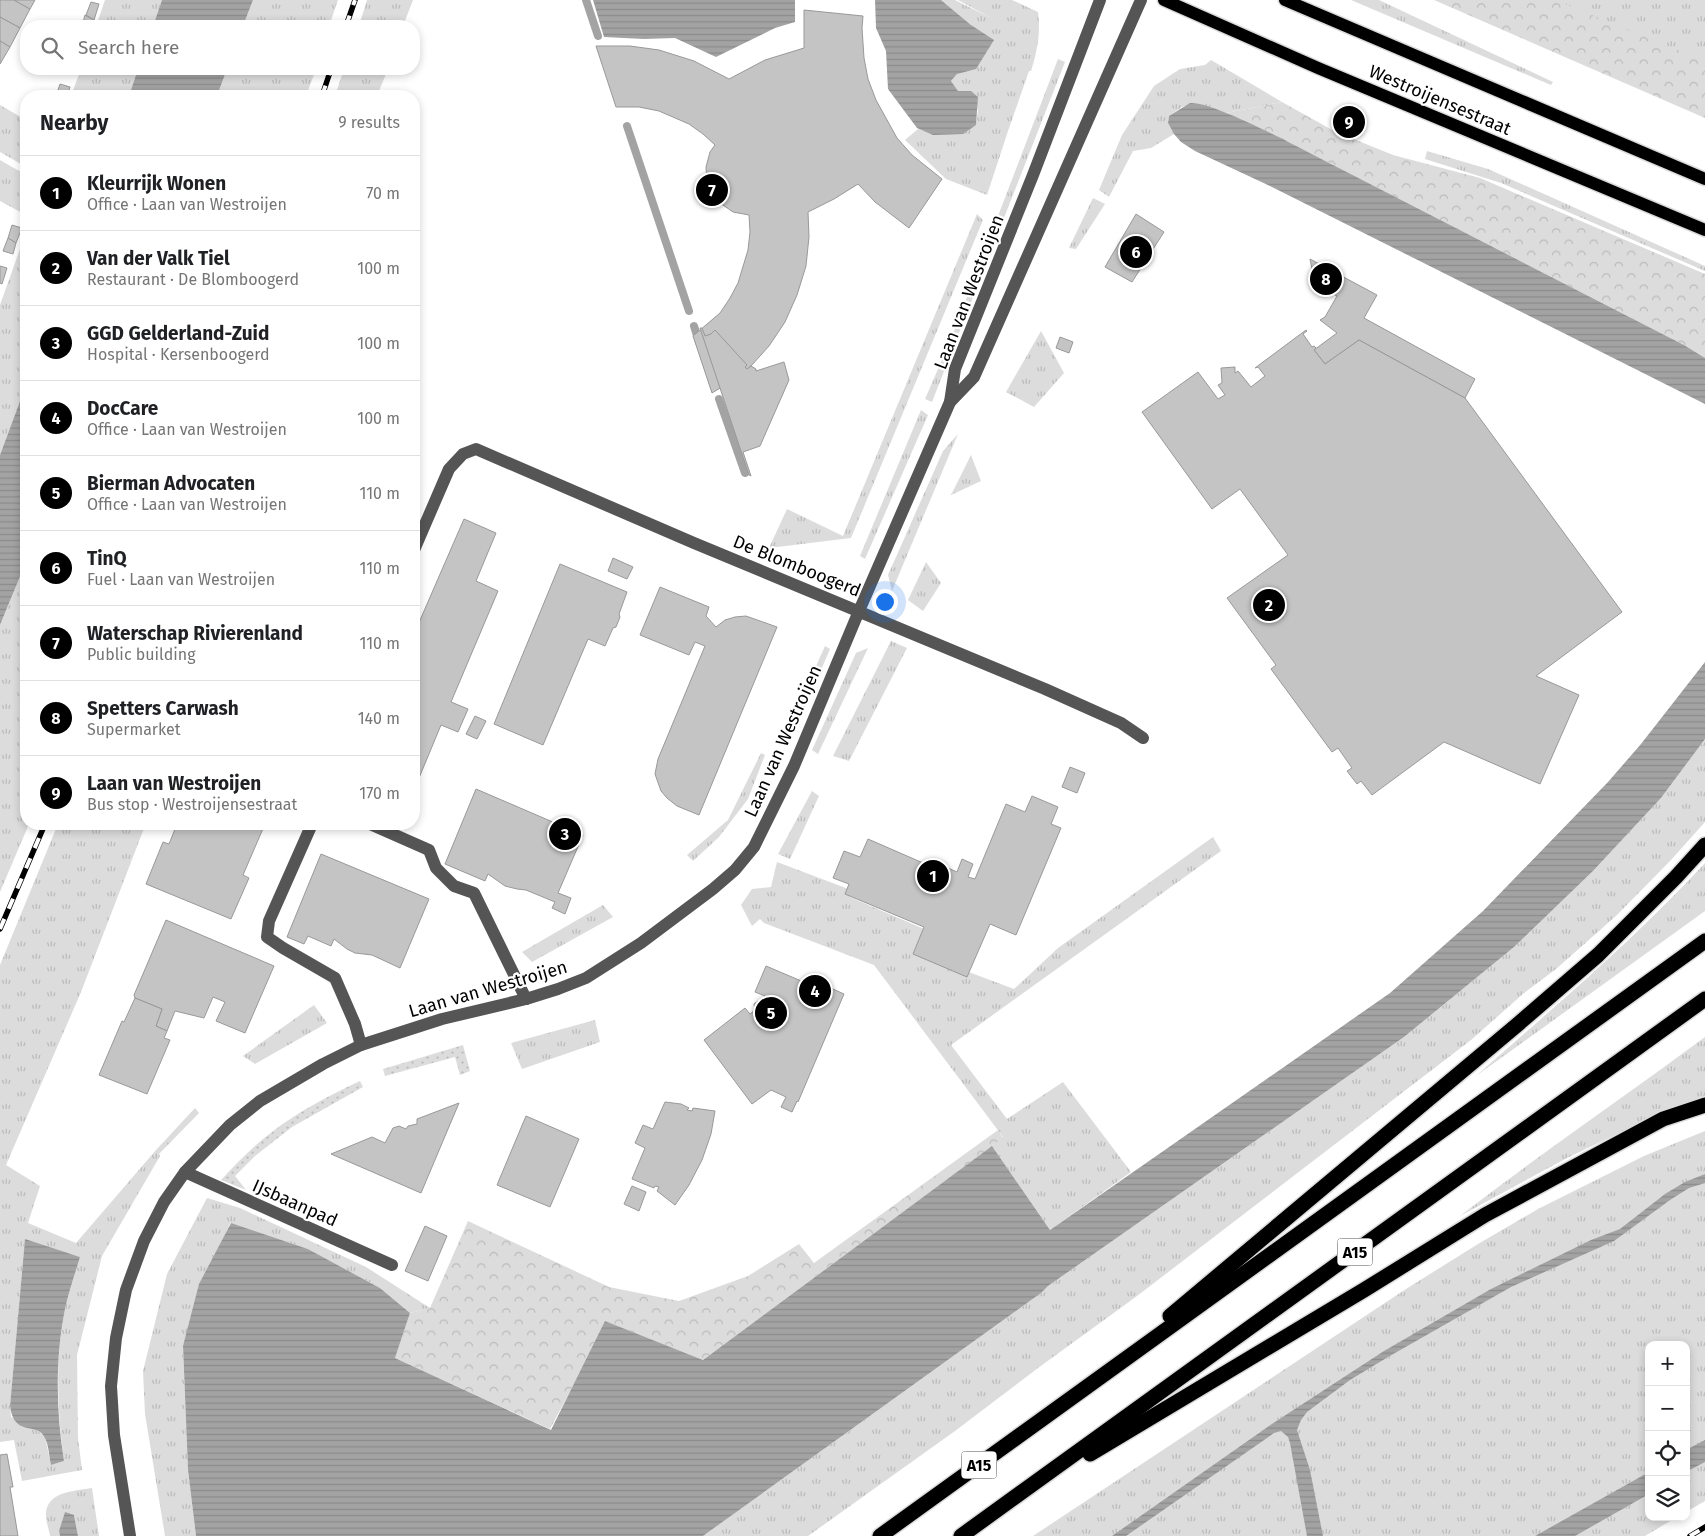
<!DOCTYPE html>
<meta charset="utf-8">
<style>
body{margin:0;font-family:"Fira Sans",sans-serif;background:#f2f2f2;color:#202124}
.controls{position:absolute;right:15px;bottom:15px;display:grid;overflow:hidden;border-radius:10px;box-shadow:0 2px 8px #0003}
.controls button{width:45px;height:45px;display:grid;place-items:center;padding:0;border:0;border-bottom:1px solid #e0e0e0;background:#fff;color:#202124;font:25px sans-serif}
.you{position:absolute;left:884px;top:601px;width:18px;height:18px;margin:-12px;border:4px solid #fff;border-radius:50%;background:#1a73e8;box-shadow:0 0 0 8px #1a73e833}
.badge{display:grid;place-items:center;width:32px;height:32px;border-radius:50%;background:#000;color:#fff;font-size:16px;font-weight:700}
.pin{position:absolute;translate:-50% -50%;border:2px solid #fff;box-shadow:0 1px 5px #0006}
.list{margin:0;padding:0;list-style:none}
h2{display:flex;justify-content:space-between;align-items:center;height:65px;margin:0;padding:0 20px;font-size:21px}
h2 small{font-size:16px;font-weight:400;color:#757577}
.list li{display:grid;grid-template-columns:32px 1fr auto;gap:15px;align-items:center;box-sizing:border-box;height:75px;padding:0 20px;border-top:1px solid #e0e0e0}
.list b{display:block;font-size:19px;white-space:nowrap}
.list p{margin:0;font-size:16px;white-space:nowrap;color:#757577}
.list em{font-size:16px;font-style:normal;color:#757577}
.icon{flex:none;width:28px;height:28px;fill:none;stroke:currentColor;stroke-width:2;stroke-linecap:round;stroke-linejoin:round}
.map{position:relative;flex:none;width:1705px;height:1536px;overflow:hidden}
.search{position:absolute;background:#fff;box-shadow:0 2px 8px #0003;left:20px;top:20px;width:400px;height:55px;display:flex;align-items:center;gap:12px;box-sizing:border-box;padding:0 18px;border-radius:20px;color:#757577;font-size:19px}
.panel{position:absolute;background:#fff;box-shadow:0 2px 8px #0003;left:20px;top:90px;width:400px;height:740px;border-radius:20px}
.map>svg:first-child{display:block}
.grass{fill:url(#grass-tufts);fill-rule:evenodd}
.forest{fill:url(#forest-crowns)}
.garden{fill:url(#garden-dots)}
.water{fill:url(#water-rules)}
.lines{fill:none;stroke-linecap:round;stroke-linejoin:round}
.stream{stroke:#a3a3a3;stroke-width:8}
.building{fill:#c4c4c4;stroke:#999}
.major-casing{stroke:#dbdbdb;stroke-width:15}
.highway-casing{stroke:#dbdbdb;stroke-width:18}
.minor{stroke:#555;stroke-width:12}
.major{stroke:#000;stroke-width:12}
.highway{stroke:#000;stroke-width:15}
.rail-casing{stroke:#000;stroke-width:5.5}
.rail{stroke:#fff;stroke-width:4;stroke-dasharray:11;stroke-linecap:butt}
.labels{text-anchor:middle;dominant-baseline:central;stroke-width:4.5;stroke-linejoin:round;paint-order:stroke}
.shield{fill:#fff;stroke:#4c4c4c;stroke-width:1}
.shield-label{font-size:16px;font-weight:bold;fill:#000}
.street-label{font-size:18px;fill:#000;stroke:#fff}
</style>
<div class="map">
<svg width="1705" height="1536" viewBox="0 0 1705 1536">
<defs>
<pattern id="grass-tufts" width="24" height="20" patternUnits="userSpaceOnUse" patternTransform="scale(1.25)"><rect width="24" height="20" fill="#dcdcdc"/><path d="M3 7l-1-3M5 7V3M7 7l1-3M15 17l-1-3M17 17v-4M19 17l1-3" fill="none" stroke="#bbb"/></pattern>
<pattern id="forest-crowns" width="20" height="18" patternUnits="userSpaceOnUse" patternTransform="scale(1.25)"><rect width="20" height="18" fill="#dcdcdc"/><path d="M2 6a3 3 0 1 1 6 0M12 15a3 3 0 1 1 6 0" fill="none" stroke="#bbb"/></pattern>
<pattern id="garden-dots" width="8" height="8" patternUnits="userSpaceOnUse" patternTransform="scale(1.25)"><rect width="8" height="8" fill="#dcdcdc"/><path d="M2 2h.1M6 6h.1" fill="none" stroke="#bbb" stroke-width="1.8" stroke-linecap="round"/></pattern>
<pattern id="water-rules" width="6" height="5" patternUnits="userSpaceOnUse" patternTransform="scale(1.25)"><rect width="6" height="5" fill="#a3a3a3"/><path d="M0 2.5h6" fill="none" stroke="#8b8b8b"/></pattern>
</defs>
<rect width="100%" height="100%" fill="#fff"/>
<g class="grass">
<polygon points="105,0 162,0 153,26 96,26"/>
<polygon points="253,0 338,0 329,26 243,26"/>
<polygon points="367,0 413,0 403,26 359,26"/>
<path d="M 941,0 L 955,0 L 991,18 L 958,0 L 1012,0 L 1038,12 C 1041,33 1037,52 1031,71 L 1029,71 L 1008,131 L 987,195 L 946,179 L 905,140 L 918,129 C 940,136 957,137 976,124 L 978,110 L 971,91 L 958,91 L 951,81 L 957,74 L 971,25 Z"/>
<polygon points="1351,0 1379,0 1553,82 1551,85"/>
<polygon points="1553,0 1705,0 1705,62"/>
<polygon points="1058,59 1065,62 932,402 925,399 951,339"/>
<polygon points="1211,60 1282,102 1226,113 1194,103 1182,107 1169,116 1168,123 1174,134 1151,148 1133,151 1109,197 1099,190 1122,135 1154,86 1180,69 1205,65"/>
<polygon points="81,69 138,69 129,96 71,96"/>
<polygon points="227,69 316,69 306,96 217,96"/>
<polygon points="344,69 388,69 377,96 335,96"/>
<polygon points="0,105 26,120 26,167 0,152"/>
<polygon points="1427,151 1488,169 1705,266 1705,271 1501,183 1425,159"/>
<polygon points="0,160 26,175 26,215 0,201"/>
<polygon points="1093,198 1105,204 1076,249 1069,248"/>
<polygon points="977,214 983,220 851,538 769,548 787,509 843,536"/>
<polygon points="26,232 26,385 0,455 0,305"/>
<polygon points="1041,331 1064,373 1034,407 1006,392"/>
<polygon points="921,410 928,415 865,559 860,556"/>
<polygon points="958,434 892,591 888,575 943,451"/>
<polygon points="971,455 981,481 951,495"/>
<polygon points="26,562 26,824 29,824 0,892 0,625"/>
<polygon points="926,562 941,583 923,611 908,600"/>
<polygon points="891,641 907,648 849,761 833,756"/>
<polygon points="825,646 830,649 797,726 791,723"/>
<polygon points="868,648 818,754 812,750 856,653"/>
<polygon points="1705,739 1705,822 1671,860 1617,915 1556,969 1524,993 1471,1040 1137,1296 1038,1368 955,1431 808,1536 703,1536 1041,1293 1048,1286 1404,1037 1514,947 1593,871 1661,798"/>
<polygon points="761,753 765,755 748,799 719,837 693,861 687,855 728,820"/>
<polygon points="812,791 819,796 790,859 778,854"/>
<path d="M 58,824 L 148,824 L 143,831 L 81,992 L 6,1165 L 40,1186 L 28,1223 L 76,1243 L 156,1150 L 195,1108 L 199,1113 L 159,1154 L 160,1156 L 102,1256 L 77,1355 L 78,1438 L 82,1470 L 22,1481 L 14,1440 L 0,1442 L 0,965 ZM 25,1240 L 80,1257 C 75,1274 69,1292 65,1309 C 55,1359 57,1411 64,1461 L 51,1465 L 45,1437 L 38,1431 L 11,1417 L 10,1406 Z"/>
<polygon points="1213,837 1221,851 951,1045 1007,1119 1063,1082 1131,1172 1050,1230 992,1146 1003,1137 874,965 764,923 760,919 752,926 741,905 752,889 771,887 777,862 851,890 850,897 924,929 918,953 1014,989 1058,948"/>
<path d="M 1705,863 L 1705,911 L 1476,1076 C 1554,1007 1634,940 1705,863 Z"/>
<polygon points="603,905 613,917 532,962 522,952"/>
<polygon points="314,1005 327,1023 255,1064 243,1056"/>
<polygon points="595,1020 600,1042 522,1069 511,1043"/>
<path d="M 1705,1037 L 1705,1096 L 1648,1119 L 1567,1158 L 1460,1216 C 1540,1154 1624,1097 1705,1037 Z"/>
<polygon points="1705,1131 1705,1501 1686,1512 1686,1345 1649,1345 1649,1517 1677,1517 1645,1536 1033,1536 1406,1289 1478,1244 1538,1209 1644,1156"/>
<polygon points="207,1198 240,1208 366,1267 430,1308 410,1313 380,1288 308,1249 230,1223 183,1346 188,1470 196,1536 165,1536 145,1414 143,1371 167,1274"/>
<path d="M 92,1488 L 99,1536 L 78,1536 L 74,1515 L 59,1531 L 60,1536 L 50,1536 C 49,1529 45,1519 46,1512 C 49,1491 75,1491 92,1488 Z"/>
</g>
<g class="forest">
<polygon points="1434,0 1555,0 1705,61 1705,118"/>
<polygon points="1282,102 1334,131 1393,155 1480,178 1705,274 1705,358 1684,345 1292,144 1226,113"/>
<polygon points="998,1130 1003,1138 703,1360 607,1322 550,1429 395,1358 410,1313 430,1308 468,1221 609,1287 679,1301 748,1276 799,1244 814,1263"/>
</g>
<g class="garden">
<polygon points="463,1045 470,1071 460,1075 455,1057 385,1076 383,1069"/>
<path d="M 360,1081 L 363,1087 L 292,1127 L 255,1156 L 235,1176 L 246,1190 L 221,1180 C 237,1163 253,1146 272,1132 C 299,1111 330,1095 360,1081 Z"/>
</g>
<g class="water">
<polygon points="162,0 253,0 243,26 153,26"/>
<polygon points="593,0 795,0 795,22 775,28 716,57 675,38 644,39 604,37"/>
<polygon points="875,0 941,0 971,25 994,40 976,69 957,74 951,81 958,91 971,91 978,97 976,125 963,134 933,135 917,128 888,89 886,51 876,28"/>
<polygon points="138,69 227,69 217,96 129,96"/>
<path d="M 1190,103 C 1213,100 1313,155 1339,168 C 1454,227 1569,286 1684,345 L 1705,358 L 1705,404 L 1270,186 L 1195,151 L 1181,142 L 1174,134 L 1168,123 L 1169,116 Z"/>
<polygon points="26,385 26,562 0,625 0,455"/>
<polygon points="1705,662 1705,739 1661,798 1593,871 1514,947 1404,1037 1048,1286 1041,1293 703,1536 196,1536 188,1470 183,1346 199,1284 231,1223 308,1249 380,1288 410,1313 395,1358 551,1430 605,1321 703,1360 992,1146 1050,1230 1390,993 1483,911 1608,782 1641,744"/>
<polygon points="1705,1174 1705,1183 1689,1188 1670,1200 1614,1241 1511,1287 1388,1357 1350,1380 1307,1412 1301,1420 1297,1430 1310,1470 1323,1536 1307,1536 1290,1443 1288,1437 1281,1431 1274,1433 1126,1536 1112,1536 1269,1426 1384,1351 1491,1289 1591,1240 1620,1229 1665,1194 1685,1182"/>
<path d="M 25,1239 L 80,1257 C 75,1274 69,1291 65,1309 C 55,1359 56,1411 64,1461 L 51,1465 C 49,1457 49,1446 45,1438 C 37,1421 14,1438 10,1406 Z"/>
<polygon points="1705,1440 1705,1462 1686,1472 1686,1450"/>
<polygon points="1649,1472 1649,1494 1575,1536 1535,1536"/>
<polygon points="65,1512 74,1515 78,1536 60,1536 59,1531"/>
</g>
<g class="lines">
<g class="stream">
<polyline points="586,0 598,36"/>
<polyline points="627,126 689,311"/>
<polyline points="694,326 699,342"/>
<polyline points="719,399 745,473"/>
</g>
</g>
<g class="building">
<polygon points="0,0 14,0 30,9 20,28 0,17"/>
<polygon points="14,0 35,0 30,9"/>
<polygon points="91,2 99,4 94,20 86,15"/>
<polygon points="804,10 863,16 862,28 864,58 868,79 876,100 897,138 912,155 942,179 909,228 875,202 858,184 834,199 808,212 809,237 806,266 797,295 785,322 769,346 751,366 735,379 712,393 693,336 720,313 730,298 738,283 748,250 750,232 749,215 733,212 720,203 714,197 709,197 705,195 703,191 704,186 707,183 706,167 710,152 715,145 703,134 689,124 659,111 639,107 616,107 596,46 630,46 659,50 694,61 729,79 765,60 804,48"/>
<polygon points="85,15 94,20 92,26 82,26"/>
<polygon points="0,17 20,28 10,47 0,41"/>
<polygon points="0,41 10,47 0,64"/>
<polygon points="60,84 70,87 67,96 56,96"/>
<polygon points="1136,214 1164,232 1132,282 1105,267"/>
<polygon points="12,225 22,228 16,243 8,238"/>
<polygon points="8,238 16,243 13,254 3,251"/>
<polygon points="1310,259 1377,295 1364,318 1475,379 1465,398 1359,340 1325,364 1314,350 1337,333 1320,320 1325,317 1337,296 1315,284"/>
<polygon points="0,266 7,268 2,284 0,283"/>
<polygon points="700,328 702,328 705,336 711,334 715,330 747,365 745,367 747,369 751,366 756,369 756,371 784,362 789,380 760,446 743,452 751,476 749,475"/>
<polygon points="1306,330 1307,331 1303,334 1312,347 1314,346 1316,348 1314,350 1325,364 1359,340 1465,398 1622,612 1536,676 1579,695 1540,784 1444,742 1372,795 1361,781 1357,784 1347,771 1352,768 1338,748 1332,752 1271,669 1276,665 1227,598 1288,555 1240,489 1212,509 1142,412 1198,372 1218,399 1225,395 1218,385 1222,383 1221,368 1235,367 1235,373 1238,371 1251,387 1265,376 1258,367 1255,368"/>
<polygon points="1060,337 1073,342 1069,353 1056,348"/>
<polygon points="464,519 496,533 476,581 498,591 451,702 468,709 458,732 441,725 414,790 414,634"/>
<polygon points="613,558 633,567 627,579 608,571"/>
<polygon points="560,564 627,592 619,614 620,617 616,627 613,628 605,646 588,639 543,745 494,724"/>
<polygon points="660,587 709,607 706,616 716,627 725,620 735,617 746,616 777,627 699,815 677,806 667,798 661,791 655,774 658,759 705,646 695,642 689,655 640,635"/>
<polygon points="475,716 486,721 477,739 466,734"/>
<polygon points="1070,767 1085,773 1077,793 1062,787"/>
<polygon points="476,789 583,835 558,893 571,898 565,914 552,908 555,902 526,890 517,889 505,886 488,874 485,881 445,864"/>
<polygon points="1032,796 1058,807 1051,824 1061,828 1016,935 990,924 967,977 913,954 924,927 845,894 849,884 833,878 844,851 860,857 868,839 946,873 948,868 957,872 962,859 973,864 968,877 975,879 1006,804 1025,812"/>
<polygon points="177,824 265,824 243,875 249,878 231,919 146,884 163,842 169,844"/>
<polygon points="321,854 429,899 400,968 372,955 355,953 347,949 334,939 331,946 308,936 304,944 287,937"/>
<polygon points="166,920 274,966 245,1033 216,1021 225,1002 213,997 204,1018 175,1011 167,1031 156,1026 162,1009 135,998 134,995"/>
<polygon points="766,966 813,986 815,981 844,994 798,1102 797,1101 792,1112 781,1107 786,1097 771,1090 752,1104 704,1040 745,1008 750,1014 755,1010 754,1004 758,1001 763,1001 765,996 755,992"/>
<polygon points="135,998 162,1009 156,1026 167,1031 164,1038 170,1040 147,1094 99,1075 122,1021 124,1022"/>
<polygon points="665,1102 681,1104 689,1108 687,1110 692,1111 693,1108 715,1111 711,1134 702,1160 689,1185 675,1205 657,1191 659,1187 655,1186 654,1188 632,1179 645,1148 635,1143 643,1125 653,1129"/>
<polygon points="459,1103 421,1193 331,1154 372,1137 385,1143 393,1128 399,1126 406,1129 408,1126 417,1124 417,1119"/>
<polygon points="526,1116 579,1139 550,1207 497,1185"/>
<polygon points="632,1186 646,1192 639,1211 624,1204"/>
<polygon points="425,1226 447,1236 428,1281 405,1271"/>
<polygon points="7,1454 13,1487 10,1487 18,1536 0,1536 0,1455"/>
</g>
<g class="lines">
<defs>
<g id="major">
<polyline points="1164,0 1318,68 1705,230"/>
<polyline points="1285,0 1705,179"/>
</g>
<g id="highway">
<polyline points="1170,1316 1517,1025 1598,955 1676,877 1705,845"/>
<polyline points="1090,1454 1364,1290 1485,1215 1663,1119 1705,1105"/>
<polyline points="880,1536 1705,941"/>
<polyline points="961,1536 1705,999"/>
</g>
</defs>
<use href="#major" class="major-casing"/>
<use href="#highway" class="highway-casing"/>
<g class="minor">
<polyline points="950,402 974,377 1141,0"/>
<polyline points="414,550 449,469 463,454 476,449 694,543 1045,689 1121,723 1143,738"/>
<polyline points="312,824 269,921 267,937 283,948 335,978 355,1024 361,1045"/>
<polyline points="370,824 429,850 436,868 454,886 474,893 526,999"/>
<polyline points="185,1172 392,1265"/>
<polyline points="130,1536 114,1435 111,1386 116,1338 126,1290 144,1241 164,1202 185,1172 230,1125 260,1101 323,1064 361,1045 442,1019 526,999 558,989 586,978 641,943 713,889 735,870 754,847 794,766 859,611 950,402 955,369 1033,175 1100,0"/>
</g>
<use href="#major" class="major"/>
<use href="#highway" class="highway"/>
<defs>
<g id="rail">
<polyline points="346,26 355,0"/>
<polyline points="322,96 331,69"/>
<polyline points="0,929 45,824"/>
<polyline points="1690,1536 1705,1527"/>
</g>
</defs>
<use href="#rail" class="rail-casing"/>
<use href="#rail" class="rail"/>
</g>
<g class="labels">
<g class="shield">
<rect x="1337.5" y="1238.5" width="35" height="27" rx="4"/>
<rect x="961.5" y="1451.5" width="35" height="27" rx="4"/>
</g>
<g class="shield-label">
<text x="1355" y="1252">A15</text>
<text x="979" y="1465">A15</text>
</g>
<g class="street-label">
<text transform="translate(1440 100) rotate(23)">Westroijensestraat</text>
<text transform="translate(969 292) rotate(-69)">Laan van Westroijen</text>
<text transform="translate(797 566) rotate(22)">De Blomboogerd</text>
<text transform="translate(783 741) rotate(-66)">Laan van Westroijen</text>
<text transform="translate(488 989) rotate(-16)">Laan van Westroijen</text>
<text transform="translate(295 1203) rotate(24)">IJsbaanpad</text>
</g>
</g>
</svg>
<div class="controls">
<button>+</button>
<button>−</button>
<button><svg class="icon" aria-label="locate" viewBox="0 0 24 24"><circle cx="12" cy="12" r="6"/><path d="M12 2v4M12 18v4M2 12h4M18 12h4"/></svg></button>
<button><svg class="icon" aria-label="layers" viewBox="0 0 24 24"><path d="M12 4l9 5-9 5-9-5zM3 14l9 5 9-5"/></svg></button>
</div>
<div class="you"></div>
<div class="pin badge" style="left:933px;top:876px">1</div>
<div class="pin badge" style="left:1269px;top:605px">2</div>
<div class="pin badge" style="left:565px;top:834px">3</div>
<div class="pin badge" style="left:815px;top:991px">4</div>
<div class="pin badge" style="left:771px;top:1013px">5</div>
<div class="pin badge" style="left:1136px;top:252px">6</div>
<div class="pin badge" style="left:712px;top:190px">7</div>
<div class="pin badge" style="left:1326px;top:279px">8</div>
<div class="pin badge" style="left:1349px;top:122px">9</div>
<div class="search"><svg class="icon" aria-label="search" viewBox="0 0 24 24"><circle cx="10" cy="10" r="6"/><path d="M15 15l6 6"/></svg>Search here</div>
<section class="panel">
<h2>Nearby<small>9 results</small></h2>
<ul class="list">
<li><span class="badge">1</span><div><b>Kleurrijk Wonen</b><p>Office · Laan van Westroijen</p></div><em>70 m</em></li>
<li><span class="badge">2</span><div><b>Van der Valk Tiel</b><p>Restaurant · De Blomboogerd</p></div><em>100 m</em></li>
<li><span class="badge">3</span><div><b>GGD Gelderland-Zuid</b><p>Hospital · Kersenboogerd</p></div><em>100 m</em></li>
<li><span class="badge">4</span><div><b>DocCare</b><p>Office · Laan van Westroijen</p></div><em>100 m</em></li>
<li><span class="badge">5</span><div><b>Bierman Advocaten</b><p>Office · Laan van Westroijen</p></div><em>110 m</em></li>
<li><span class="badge">6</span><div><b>TinQ</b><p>Fuel · Laan van Westroijen</p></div><em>110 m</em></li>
<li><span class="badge">7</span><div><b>Waterschap Rivierenland</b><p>Public building</p></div><em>110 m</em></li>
<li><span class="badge">8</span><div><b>Spetters Carwash</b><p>Supermarket</p></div><em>140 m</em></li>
<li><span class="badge">9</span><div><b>Laan van Westroijen</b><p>Bus stop · Westroijensestraat</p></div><em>170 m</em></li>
</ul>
</section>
</div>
